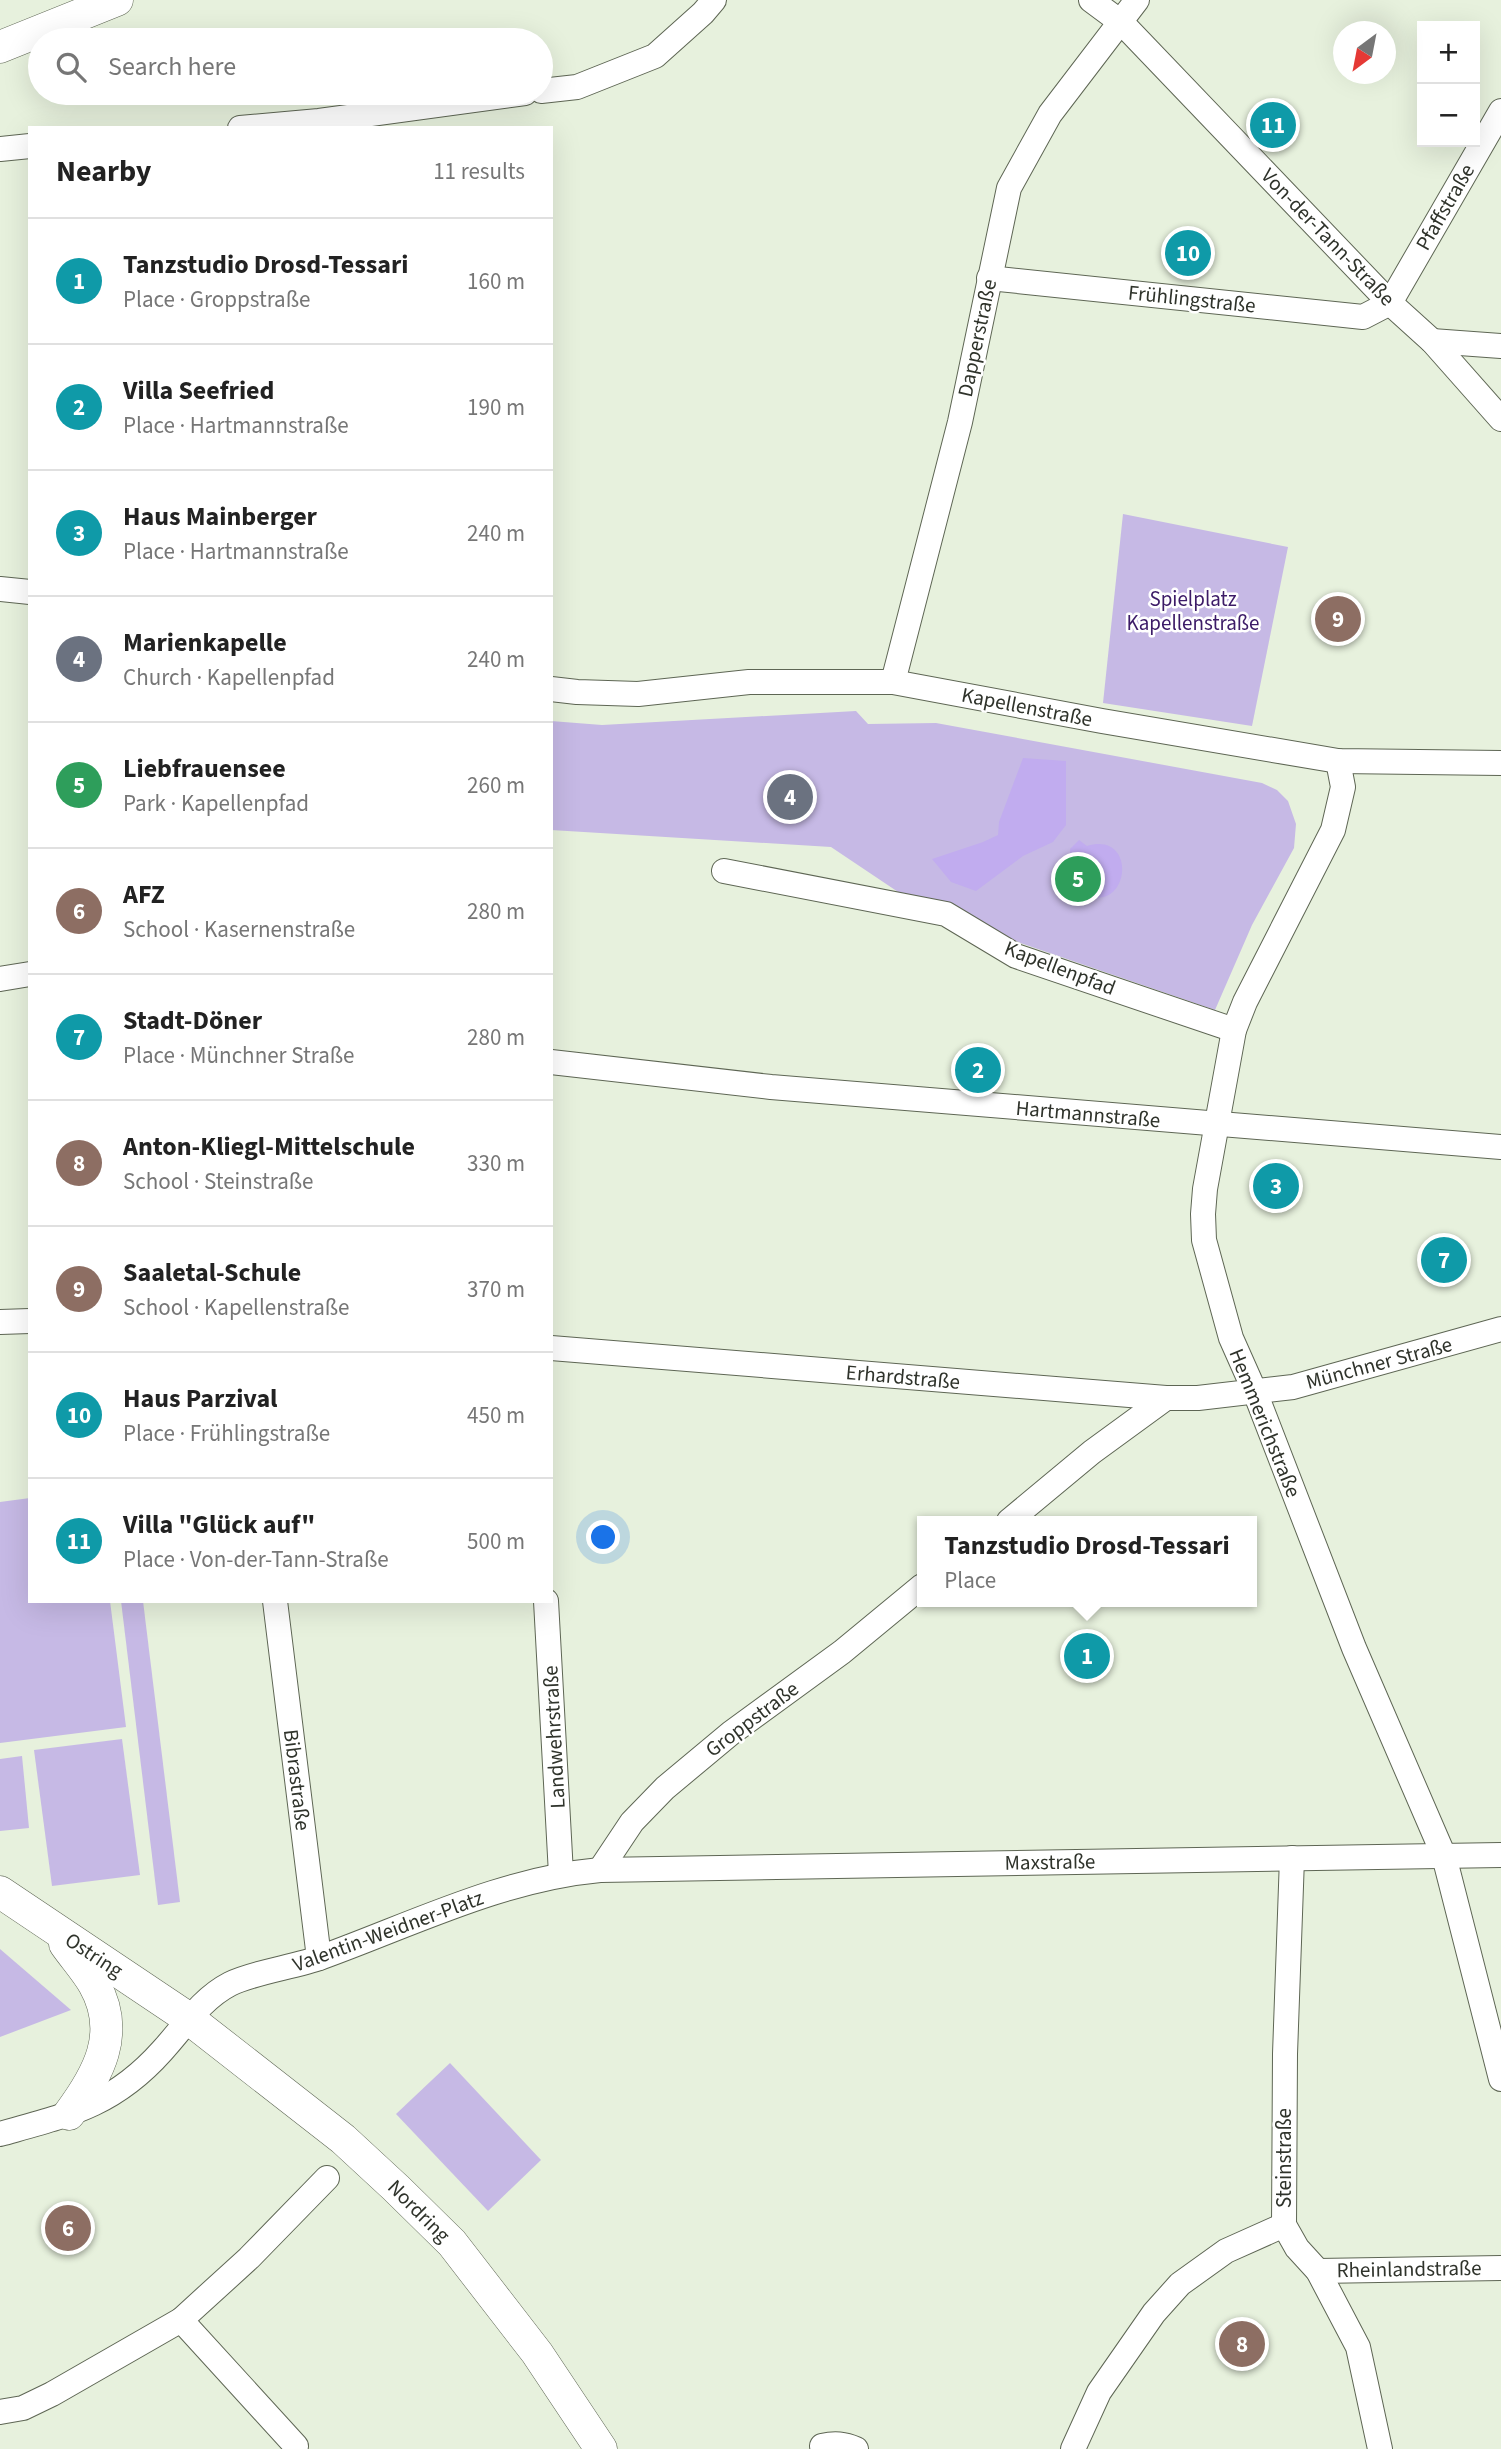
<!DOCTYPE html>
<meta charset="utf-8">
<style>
body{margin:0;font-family:"Source Sans 3",sans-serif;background:#f6f6f6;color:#222}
.controls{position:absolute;right:21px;top:21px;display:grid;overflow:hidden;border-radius:0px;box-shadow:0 7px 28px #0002}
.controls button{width:63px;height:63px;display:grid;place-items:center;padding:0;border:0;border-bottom:2px solid #e0e0e0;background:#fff;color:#222;font:35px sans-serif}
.compass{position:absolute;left:1333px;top:21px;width:63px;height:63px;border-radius:50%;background:#fff;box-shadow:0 7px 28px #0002;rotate:212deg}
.you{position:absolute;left:604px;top:1538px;width:24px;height:24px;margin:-18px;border:5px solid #fff;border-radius:50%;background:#1a73e8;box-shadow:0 0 0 10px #1a73e833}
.badge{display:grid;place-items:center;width:46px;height:46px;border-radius:50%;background:#ea580c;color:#fff;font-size:23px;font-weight:700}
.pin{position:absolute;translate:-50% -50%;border:4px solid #fff;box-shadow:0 2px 7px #0006}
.popup{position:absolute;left:917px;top:1516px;width:340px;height:91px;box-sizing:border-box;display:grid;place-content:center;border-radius:0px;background:#fff;filter:drop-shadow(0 2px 5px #0005);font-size:23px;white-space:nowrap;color:#767676}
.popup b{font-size:26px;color:#222}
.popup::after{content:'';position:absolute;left:50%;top:100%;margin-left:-14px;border:14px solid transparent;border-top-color:#fff}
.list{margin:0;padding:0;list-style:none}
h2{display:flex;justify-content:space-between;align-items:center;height:91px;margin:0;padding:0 28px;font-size:30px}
h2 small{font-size:23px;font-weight:400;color:#767676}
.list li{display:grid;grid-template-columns:46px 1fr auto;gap:21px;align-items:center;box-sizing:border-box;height:126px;padding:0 28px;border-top:2px solid #e0e0e0}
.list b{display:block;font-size:26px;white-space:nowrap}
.list p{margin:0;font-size:23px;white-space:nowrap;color:#767676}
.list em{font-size:23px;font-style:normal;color:#767676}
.icon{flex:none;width:38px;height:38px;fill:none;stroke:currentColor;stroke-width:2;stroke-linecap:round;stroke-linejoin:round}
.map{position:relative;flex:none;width:1501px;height:2449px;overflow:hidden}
.search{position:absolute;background:#fff;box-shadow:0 7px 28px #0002;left:28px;top:28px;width:525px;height:77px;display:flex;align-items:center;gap:18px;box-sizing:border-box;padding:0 24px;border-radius:38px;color:#767676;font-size:26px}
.panel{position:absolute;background:#fff;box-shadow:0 7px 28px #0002;left:28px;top:126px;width:525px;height:1477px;border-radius:0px}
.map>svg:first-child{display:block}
.green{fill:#c6b9e5}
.water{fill:#c1acef}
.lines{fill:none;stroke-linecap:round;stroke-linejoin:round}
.minor-casing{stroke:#5e6654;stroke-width:26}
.major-casing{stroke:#5e6654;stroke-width:33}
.minor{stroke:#fff;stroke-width:24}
.major{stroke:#fff;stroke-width:32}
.labels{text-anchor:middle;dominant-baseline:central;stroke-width:5;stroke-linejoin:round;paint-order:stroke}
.street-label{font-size:21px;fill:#2f332b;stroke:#fff}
.park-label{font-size:21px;fill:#3c1b67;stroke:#fff}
</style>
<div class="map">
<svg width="1501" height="2449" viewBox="0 0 1501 2449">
<rect width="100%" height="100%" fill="#e7f1dd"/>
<g class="green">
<polygon points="1123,514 1288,547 1252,726 1103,703"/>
<polygon points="856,711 868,724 936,723 1262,783 1277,790 1288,801 1296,824 1294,848 1252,925 1215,1010 925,910 831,847 551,830 551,721 602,725"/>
<polygon points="30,1498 30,1601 110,1601 126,1727 0,1743 0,1502"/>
<polygon points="121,1601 143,1601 180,1902 158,1905"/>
<polygon points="122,1739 140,1875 52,1886 34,1750"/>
<polygon points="22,1756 29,1828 0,1831 0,1759"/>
<polygon points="0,1949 71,2010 0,2037"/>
<polygon points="450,2063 541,2160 488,2211 396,2114"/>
</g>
<g class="water">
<polygon points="1023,758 1066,761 1066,825 1053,842 1023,856 976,891 951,882 932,859 983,842 998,835 999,822"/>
<path d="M 1079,840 L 1087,846 C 1137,831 1131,911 1087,896 C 1078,893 1071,884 1069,876 C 1067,867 1071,858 1070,849 Z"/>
</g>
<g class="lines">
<defs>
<g id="minor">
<polyline points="1091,0 1122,23 1390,303 1432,341 1501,419"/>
<polyline points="541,91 577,87 655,56 703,13 714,0"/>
<polyline points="240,128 319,121 525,93"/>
<polyline points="0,149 30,146"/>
<polyline points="989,278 1363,317 1390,303"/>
<polyline points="1390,303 1501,111"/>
<polyline points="1432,341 1501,346"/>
<polyline points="0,589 30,592"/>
<polyline points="893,682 960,422 1009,188 1050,114 1137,0"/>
<polyline points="551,689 577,692 638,694 749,682 893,682 1102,721 1338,761 1501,763"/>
<polyline points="1338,761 1343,787 1333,830 1245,1002 1234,1030 1205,1189 1203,1214 1204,1240 1231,1338 1255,1392 1354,1648 1444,1856 1501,2079"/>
<polyline points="724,871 946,914 1016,956 1234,1030"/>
<polyline points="0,979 30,974"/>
<polyline points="551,1062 771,1087 1501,1147"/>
<polyline points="0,1322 30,1321"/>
<polyline points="551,1348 1166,1398 1198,1398 1293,1387 1501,1329"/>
<polyline points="1009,1521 1092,1452 1166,1398"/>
<polyline points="275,1601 319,1958"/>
<polyline points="546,1601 561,1874"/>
<polyline points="600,1870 632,1822 665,1788 731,1733 842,1652 922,1586"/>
<path d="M 0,2134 C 68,2115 113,2106 162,2051 C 184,2027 201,1999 230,1984 C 254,1972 295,1967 322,1957 C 413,1924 502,1879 600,1870 L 1501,1855"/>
<polyline points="1284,2225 1285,2054 1292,1858"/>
<polyline points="1284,2225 1297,2248 1318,2271 1358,2347 1380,2449"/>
<polyline points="1318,2271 1501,2268"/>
<polyline points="181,2320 249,2258 327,2178"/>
<polyline points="0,2412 23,2408 52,2394 181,2320 296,2446"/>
<path d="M 822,2446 C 835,2443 844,2444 856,2449"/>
<polyline points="1073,2449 1099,2392 1154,2313 1180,2284 1226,2251 1284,2225"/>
</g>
<g id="major">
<polyline points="0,47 117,0"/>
<polyline points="0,1892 188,2018 343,2139 396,2188 452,2243 537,2353 601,2449"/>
<path d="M 65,1944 C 74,1957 86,1970 94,1984 C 122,2033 98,2075 69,2114"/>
</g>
</defs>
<use href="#minor" class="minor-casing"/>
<use href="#major" class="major-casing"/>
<use href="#minor" class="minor"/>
<use href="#major" class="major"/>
</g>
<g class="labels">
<g class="street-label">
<text transform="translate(1445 207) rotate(-60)">Pfaffstraße</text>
<text transform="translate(1328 237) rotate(46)">Von-der-Tann-Straße</text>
<text transform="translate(1192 299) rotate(6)">Frühlingstraße</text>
<text transform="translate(977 338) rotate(-78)">Dapperstraße</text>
<text transform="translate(1027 707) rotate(11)">Kapellenstraße</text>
<text transform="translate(1060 968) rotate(21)">Kapellenpfad</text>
<text transform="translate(1088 1114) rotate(5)">Hartmannstraße</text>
<text transform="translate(1379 1363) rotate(-15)">Münchner Straße</text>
<text transform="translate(903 1377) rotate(5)">Erhardstraße</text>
<text transform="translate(1265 1423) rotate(68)">Hemmerichstraße</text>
<text transform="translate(752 1719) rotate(-37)">Groppstraße</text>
<text transform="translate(554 1737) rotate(-93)">Landwehrstraße</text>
<text transform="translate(297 1780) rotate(83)">Bibrastraße</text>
<text transform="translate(1050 1862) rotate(-1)">Maxstraße</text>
<text transform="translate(388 1931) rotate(-20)">Valentin-Weidner-Platz</text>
<text transform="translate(94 1955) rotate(33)">Ostring</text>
<text transform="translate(1284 2158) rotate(-90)">Steinstraße</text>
<text transform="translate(419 2211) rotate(45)">Nordring</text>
<text transform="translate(1409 2269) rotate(-1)">Rheinlandstraße</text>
</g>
<g class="park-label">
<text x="1193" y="599">Spielplatz<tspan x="1193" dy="24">Kapellenstraße</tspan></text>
</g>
</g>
</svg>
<div class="controls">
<button>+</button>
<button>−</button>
</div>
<svg class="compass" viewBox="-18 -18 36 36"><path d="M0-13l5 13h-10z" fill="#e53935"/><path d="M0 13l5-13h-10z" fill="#767676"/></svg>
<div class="you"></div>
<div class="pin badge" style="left:1087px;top:1656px;background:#0f9aa8">1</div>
<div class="popup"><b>Tanzstudio Drosd-Tessari</b>Place</div>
<div class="pin badge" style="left:978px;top:1070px;background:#0f9aa8">2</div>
<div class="pin badge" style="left:1276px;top:1186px;background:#0f9aa8">3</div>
<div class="pin badge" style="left:790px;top:797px;background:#6b7280">4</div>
<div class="pin badge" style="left:1078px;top:879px;background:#2e9e5b">5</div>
<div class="pin badge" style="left:68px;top:2228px;background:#8d6e63">6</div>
<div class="pin badge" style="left:1444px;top:1260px;background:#0f9aa8">7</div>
<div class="pin badge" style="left:1242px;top:2344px;background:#8d6e63">8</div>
<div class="pin badge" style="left:1338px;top:619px;background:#8d6e63">9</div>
<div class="pin badge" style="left:1188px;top:253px;background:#0f9aa8">10</div>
<div class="pin badge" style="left:1273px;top:125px;background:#0f9aa8">11</div>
<div class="search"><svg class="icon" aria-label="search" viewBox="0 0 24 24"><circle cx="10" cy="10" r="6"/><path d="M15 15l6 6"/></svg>Search here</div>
<section class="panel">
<h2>Nearby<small>11 results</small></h2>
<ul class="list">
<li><span class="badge" style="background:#0f9aa8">1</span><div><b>Tanzstudio Drosd-Tessari</b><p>Place · Groppstraße</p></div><em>160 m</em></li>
<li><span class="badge" style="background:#0f9aa8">2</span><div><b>Villa Seefried</b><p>Place · Hartmannstraße</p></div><em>190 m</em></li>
<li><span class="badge" style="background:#0f9aa8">3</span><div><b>Haus Mainberger</b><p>Place · Hartmannstraße</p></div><em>240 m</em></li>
<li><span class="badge" style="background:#6b7280">4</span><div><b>Marienkapelle</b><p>Church · Kapellenpfad</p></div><em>240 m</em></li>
<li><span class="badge" style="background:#2e9e5b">5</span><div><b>Liebfrauensee</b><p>Park · Kapellenpfad</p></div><em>260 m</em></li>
<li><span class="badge" style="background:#8d6e63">6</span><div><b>AFZ</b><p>School · Kasernenstraße</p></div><em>280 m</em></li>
<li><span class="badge" style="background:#0f9aa8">7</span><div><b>Stadt-Döner</b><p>Place · Münchner Straße</p></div><em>280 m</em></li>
<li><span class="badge" style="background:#8d6e63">8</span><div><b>Anton-Kliegl-Mittelschule</b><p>School · Steinstraße</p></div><em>330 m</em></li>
<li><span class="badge" style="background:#8d6e63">9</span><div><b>Saaletal-Schule</b><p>School · Kapellenstraße</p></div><em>370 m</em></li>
<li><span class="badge" style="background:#0f9aa8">10</span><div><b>Haus Parzival</b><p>Place · Frühlingstraße</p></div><em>450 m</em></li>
<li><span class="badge" style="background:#0f9aa8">11</span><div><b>Villa &quot;Glück auf&quot;</b><p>Place · Von-der-Tann-Straße</p></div><em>500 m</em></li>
</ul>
</section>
</div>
